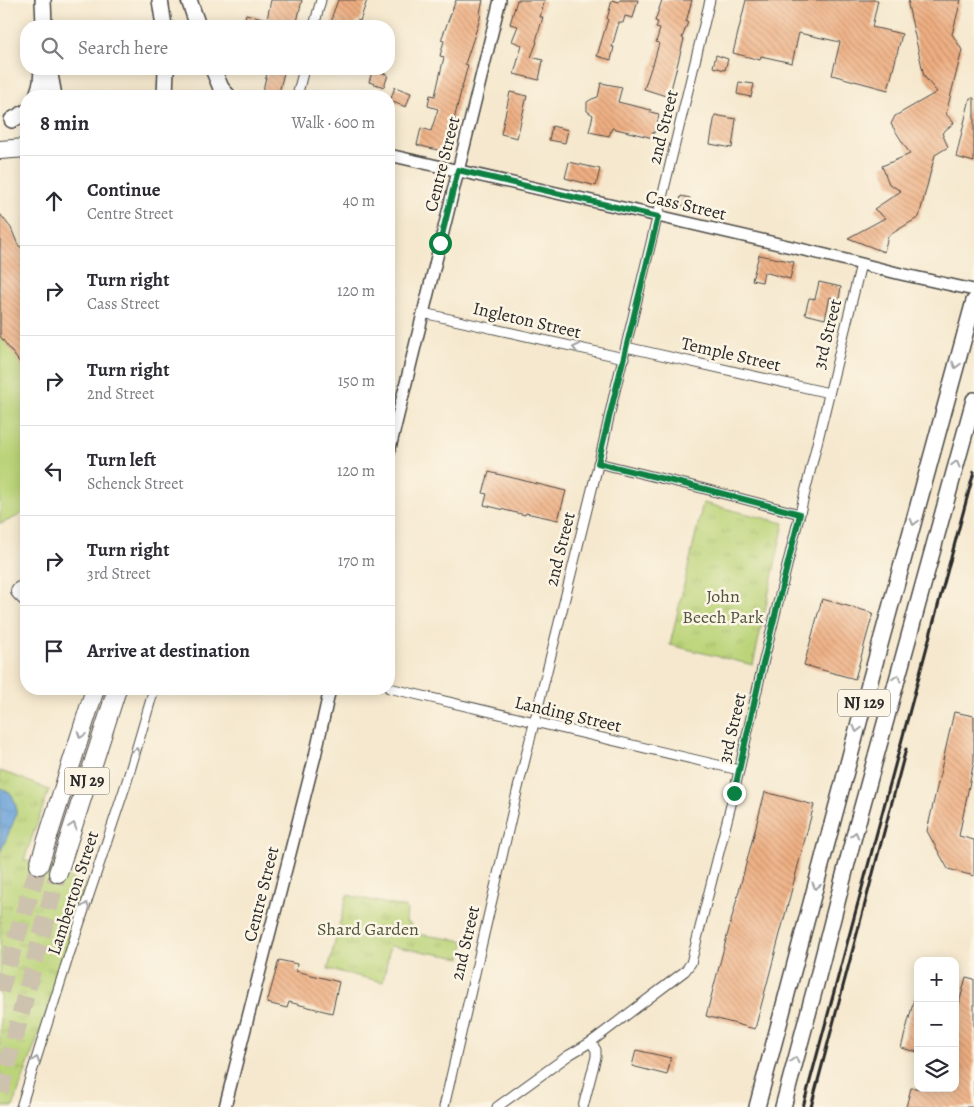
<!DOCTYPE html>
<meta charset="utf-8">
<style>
body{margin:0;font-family:Alegreya,serif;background:#f2f2f3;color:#2b2b33}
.controls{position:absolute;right:15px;bottom:15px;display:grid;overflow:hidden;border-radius:10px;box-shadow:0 2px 12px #0003}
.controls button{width:45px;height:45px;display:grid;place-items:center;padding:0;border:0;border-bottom:1px solid #e1e1e2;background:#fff;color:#2b2b33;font:25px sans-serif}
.stop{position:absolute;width:15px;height:15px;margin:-11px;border:4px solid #0b8043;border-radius:50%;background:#fff}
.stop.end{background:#0b8043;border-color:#fff;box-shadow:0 1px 5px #0008}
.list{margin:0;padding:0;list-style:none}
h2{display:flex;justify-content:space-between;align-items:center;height:65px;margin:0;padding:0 20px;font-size:21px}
h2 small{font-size:16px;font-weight:400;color:#7c7c81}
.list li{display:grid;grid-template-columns:32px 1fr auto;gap:15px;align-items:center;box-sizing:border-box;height:90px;padding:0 20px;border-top:1px solid #e1e1e2}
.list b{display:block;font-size:19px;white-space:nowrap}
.list p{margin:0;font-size:16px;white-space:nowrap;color:#7c7c81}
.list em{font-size:16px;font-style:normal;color:#7c7c81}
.icon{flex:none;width:28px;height:28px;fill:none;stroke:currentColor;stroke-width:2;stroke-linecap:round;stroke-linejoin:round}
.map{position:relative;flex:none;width:974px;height:1107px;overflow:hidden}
.search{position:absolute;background:#fff;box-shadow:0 2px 12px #0003;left:20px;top:20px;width:375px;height:55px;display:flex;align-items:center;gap:12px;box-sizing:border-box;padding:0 18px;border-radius:20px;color:#7c7c81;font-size:19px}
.panel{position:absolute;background:#fff;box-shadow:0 2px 12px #0003;left:20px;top:90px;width:375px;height:605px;border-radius:20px}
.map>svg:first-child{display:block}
.grass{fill:url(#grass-tufts);stroke:#738052}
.pitch{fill:#bbd479;stroke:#738052}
.water{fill:url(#water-ripples);stroke:#4b6682}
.building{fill:url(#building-back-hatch)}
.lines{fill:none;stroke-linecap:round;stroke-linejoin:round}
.motorway-tunnel{stroke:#cdc2ad;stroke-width:18;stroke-dasharray:18 9;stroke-linecap:butt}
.minor-casing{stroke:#494743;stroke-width:11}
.tertiary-casing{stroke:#494743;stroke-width:14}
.trunk-casing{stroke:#494743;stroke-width:18}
.motorway-casing{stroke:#494743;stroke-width:20}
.minor{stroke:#fff;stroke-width:9}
.tertiary{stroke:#fff;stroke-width:11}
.trunk{stroke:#fff;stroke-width:15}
.motorway{stroke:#fff;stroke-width:18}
.rail{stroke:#2b2b2b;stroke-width:3}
.oneway{stroke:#a0a0a0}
.route{stroke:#0b8043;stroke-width:6}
.labels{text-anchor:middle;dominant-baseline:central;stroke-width:5;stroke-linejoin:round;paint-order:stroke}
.shield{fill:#fcf5e5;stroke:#6a6863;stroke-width:1}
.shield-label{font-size:16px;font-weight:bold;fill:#2b2b2b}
.street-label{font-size:18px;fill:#2b2b2b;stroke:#fcf5e5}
.park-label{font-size:18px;fill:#4f553e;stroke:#fcf5e5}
</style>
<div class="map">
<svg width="974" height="1107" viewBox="0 0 974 1107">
<defs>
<pattern id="grass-tufts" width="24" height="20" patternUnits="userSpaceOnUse" patternTransform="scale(1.25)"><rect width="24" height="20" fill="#bbd479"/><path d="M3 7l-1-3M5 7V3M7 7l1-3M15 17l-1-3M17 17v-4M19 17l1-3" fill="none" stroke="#a1b669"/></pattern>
<pattern id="water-ripples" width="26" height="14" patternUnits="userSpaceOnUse" patternTransform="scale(1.25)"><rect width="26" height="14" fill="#6ba2d9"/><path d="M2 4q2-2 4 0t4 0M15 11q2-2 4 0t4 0" fill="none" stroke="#5884b0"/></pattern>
<pattern id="building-back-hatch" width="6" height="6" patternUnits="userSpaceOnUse" patternTransform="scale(1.25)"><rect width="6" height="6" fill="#efaf82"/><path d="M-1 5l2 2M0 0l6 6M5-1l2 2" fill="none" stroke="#c28f6b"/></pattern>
</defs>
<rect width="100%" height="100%" fill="#fcf5e5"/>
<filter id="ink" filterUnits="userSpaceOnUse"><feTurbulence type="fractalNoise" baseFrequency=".02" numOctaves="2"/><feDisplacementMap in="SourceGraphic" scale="10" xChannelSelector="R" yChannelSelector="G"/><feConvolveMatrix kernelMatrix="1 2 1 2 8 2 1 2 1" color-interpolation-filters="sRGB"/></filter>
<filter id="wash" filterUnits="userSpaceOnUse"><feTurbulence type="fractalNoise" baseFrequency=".0096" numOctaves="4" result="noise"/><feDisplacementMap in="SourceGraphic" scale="20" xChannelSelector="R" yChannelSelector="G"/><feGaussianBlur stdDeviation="1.12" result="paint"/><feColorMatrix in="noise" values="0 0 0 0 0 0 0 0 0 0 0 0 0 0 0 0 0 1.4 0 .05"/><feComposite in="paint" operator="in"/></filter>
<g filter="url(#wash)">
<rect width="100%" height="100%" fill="#f5e8ce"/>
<g class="grass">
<polygon points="703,503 784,523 753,665 670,645"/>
<polygon points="0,771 18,777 49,790 24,860 39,865 85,884 58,980 13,1107 0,1107"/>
<polygon points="347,895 407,908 406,922 411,924 410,933 465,941 461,958 390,946 383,982 328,969"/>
</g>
<polygon class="pitch" points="0,217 10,238 26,251 26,511 16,517 0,524"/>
<polygon class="water" points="0,787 12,795 16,805 16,816 0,853"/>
<g id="blocks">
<g class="building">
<polygon points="271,0 302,0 296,26 243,26 246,14 267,19"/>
<polygon points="338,0 367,0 360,21 357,20 355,26 330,26 333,16 332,16"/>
<polygon points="456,0 483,0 480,13 481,14 479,22 465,64 468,65 461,91 454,120 455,121 446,152 417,145 421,128 431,131 438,109 428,106 430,95 435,96 444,57 440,56 444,41 441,40"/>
<polygon points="517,0 545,0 540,17 543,17 536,41 537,42 531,57 543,60 539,80 514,74 522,45 512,41 518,26 510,24"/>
<polygon points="612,0 619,2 620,0 638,0 633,18 625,16 623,23 619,22 612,47 614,47 611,60 597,56 608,19 607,19"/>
<polygon points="662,0 692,0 686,22 688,22 682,38 684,39 669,97 644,89 652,65 653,65 659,43 656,42 660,29 656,28 658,22 655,21"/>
<polygon points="746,0 878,0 872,27 902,34 888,90 832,75 840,42 799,33 792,63 761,56 760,60 733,53"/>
<polygon points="909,0 961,0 952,34 962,50 946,114 954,123 942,133 948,147 935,155 919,217 888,236 884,252 848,238 885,218 874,209 901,191 889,184 882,166 910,154 891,124 895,116 937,92 924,76 908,5"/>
<polygon points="716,55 728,59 725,70 713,67"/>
<polygon points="268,69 285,69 278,96 271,96 262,94"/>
<polygon points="373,69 388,75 384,87 369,82"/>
<polygon points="739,82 754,84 751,97 737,94"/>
<polygon points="601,83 622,87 618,102 651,110 650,112 659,114 656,132 653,132 653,138 612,128 609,136 589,132 593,115 587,111 587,102 592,99 598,97"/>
<polygon points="395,87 411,93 406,107 390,101"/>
<polygon points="510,92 527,96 517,138 501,134"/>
<polygon points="970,98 974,98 974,162 956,157"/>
<polygon points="715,115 736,119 732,148 710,144"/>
<polygon points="552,126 568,130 565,143 549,140"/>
<polygon points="569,162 600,169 596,186 565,178"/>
<polygon points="681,196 690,198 688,207 679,205"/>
<polygon points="0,214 11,228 18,245 26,251 26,371 0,336"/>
<polygon points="759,255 794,262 790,279 764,272 762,282 752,280"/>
<polygon points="819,282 841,287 839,299 830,297 825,319 805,314 809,298 815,299"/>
<polygon points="489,472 566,491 558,520 526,513 525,515 484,505 487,494 483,493"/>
<polygon points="822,599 873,613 855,679 804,665"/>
<polygon points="954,712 974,716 974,761 959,836 974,840 974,876 948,869 927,831"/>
<polygon points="765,792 814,805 755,1029 706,1016"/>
<polygon points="279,960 297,964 296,971 339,982 332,1013 289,1002 287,1008 267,1003"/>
<polygon points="966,977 974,979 974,1107 906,1107 911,1088 955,1088 955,1019"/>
<polygon points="915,996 918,996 918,1052 901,1048"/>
<polygon points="636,1050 671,1058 667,1075 632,1066"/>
</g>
</g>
</g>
<g filter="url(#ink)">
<use href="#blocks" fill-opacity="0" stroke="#494743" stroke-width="1"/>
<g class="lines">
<g class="motorway-tunnel">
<polyline points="0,991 39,865"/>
<polyline points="0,1092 58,873"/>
</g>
<defs>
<g id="minor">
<polyline points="314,26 321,0"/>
<polyline points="297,96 304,69"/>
<polyline points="423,313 624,358"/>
<polyline points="626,347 829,393"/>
<polyline points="598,463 701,488 800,514"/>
<polyline points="389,688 739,770"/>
<polyline points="21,1107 69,955 127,781 154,689"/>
<polyline points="444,1107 517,792 602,449 614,395 710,0"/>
<polyline points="497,1107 569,1055 591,1042 685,971 691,963 734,793 762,668 861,264"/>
<polyline points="583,1107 596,1057 596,1050 591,1042"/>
</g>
<g id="tertiary">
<polyline points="389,155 645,213 826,255 901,274 974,290"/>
<polyline points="389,452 500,0"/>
<polyline points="225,1107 315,756 330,689"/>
</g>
<g id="trunk">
<polyline points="43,0 44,26"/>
<polyline points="160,0 164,26"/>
<polyline points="189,0 198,26"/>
<polyline points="49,69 54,96"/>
<polyline points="213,69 221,88 228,96"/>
<polyline points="37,96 41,83 42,69"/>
<polyline points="165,96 166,69"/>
<polyline points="12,120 26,112"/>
<polyline points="757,1107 867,692 974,301"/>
<polyline points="783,1107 815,988 854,836 974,400"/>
</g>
<g id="motorway">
<polyline points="0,150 26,148"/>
<polyline points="20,591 26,597"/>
<polyline points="39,865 95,689"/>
<polyline points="58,873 117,689"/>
</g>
</defs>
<use href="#minor" class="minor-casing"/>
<use href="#tertiary" class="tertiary-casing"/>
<use href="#trunk" class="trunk-casing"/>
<use href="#motorway" class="motorway-casing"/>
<use href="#minor" class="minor"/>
<use href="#tertiary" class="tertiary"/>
<use href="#trunk" class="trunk"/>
<use href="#motorway" class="motorway"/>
<g class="rail">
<polyline points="803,1107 974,472"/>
<polyline points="811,1107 906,749"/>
</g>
</g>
<defs><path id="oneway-chevron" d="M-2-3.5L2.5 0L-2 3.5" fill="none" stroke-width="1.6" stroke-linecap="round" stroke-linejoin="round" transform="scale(1.25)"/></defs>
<g class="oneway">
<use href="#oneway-chevron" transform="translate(576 348) rotate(-168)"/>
<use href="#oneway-chevron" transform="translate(956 365) rotate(105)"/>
<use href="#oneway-chevron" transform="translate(956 464) rotate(-75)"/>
<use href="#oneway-chevron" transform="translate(914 522) rotate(105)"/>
<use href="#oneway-chevron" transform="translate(897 678) rotate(-74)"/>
<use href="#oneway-chevron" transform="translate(857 729) rotate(105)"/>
<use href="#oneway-chevron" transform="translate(81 735) rotate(108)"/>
<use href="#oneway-chevron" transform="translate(136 751) rotate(-74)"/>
<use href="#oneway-chevron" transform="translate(73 826) rotate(-72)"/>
<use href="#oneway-chevron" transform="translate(855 835) rotate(-75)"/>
<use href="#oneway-chevron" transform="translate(816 886) rotate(105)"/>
<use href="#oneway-chevron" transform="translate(86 906) rotate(-72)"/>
<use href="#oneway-chevron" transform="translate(36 1060) rotate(-72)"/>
<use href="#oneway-chevron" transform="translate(795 1060) rotate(-75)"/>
</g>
</g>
<g class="lines" filter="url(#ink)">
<polyline class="route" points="440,243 458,170 658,217 598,463 701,488 800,514 762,668 734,793"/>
</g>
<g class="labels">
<g class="shield">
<rect x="838" y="689.5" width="52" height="27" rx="4"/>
<rect x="64.5" y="767.5" width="45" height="27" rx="4"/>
</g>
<g class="shield-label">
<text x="864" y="703">NJ 129</text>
<text x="87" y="781">NJ 29</text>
</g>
<g class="street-label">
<text transform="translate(663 127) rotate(-76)">2nd Street</text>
<text transform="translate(442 164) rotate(-76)">Centre Street</text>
<text transform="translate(686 205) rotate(13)">Cass Street</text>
<text transform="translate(527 320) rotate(13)">Ingleton Street</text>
<text transform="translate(827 334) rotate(-76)">3rd Street</text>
<text transform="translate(731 354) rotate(13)">Temple Street</text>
<text transform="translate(560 549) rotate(-76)">2nd Street</text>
<text transform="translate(568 714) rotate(13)">Landing Street</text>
<text transform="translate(732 728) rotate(-77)">3rd Street</text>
<text transform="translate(73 893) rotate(-72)">Lamberton Street</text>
<text transform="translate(261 894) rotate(-76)">Centre Street</text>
<text transform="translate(465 943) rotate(-77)">2nd Street</text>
</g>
<g class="park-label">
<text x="723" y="596">John<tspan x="723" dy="21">Beech Park</tspan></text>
<text x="368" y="929">Shard Garden</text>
</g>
</g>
</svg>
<div class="controls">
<button>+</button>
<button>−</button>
<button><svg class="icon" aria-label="layers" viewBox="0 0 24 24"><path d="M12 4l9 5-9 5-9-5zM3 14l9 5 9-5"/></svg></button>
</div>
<div class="stop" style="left:440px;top:243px"></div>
<div class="stop end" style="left:734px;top:793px"></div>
<div class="search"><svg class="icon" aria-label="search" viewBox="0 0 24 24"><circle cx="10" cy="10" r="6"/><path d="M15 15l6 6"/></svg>Search here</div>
<section class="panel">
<h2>8 min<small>Walk · 600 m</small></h2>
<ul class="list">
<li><svg class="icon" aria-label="ahead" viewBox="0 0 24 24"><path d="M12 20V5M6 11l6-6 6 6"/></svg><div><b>Continue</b><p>Centre Street</p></div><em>40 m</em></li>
<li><svg class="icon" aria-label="right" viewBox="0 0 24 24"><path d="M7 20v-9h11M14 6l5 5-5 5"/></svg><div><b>Turn right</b><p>Cass Street</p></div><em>120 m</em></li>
<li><svg class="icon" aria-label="right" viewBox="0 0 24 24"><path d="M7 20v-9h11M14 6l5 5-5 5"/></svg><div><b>Turn right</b><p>2nd Street</p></div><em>150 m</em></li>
<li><svg class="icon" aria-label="left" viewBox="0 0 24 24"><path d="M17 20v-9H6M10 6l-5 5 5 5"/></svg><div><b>Turn left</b><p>Schenck Street</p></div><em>120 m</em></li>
<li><svg class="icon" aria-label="right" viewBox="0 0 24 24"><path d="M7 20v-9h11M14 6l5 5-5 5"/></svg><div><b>Turn right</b><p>3rd Street</p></div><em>170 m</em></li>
<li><svg class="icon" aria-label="arrive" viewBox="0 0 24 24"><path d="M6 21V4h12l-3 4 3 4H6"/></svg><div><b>Arrive at destination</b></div></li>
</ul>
</section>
</div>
